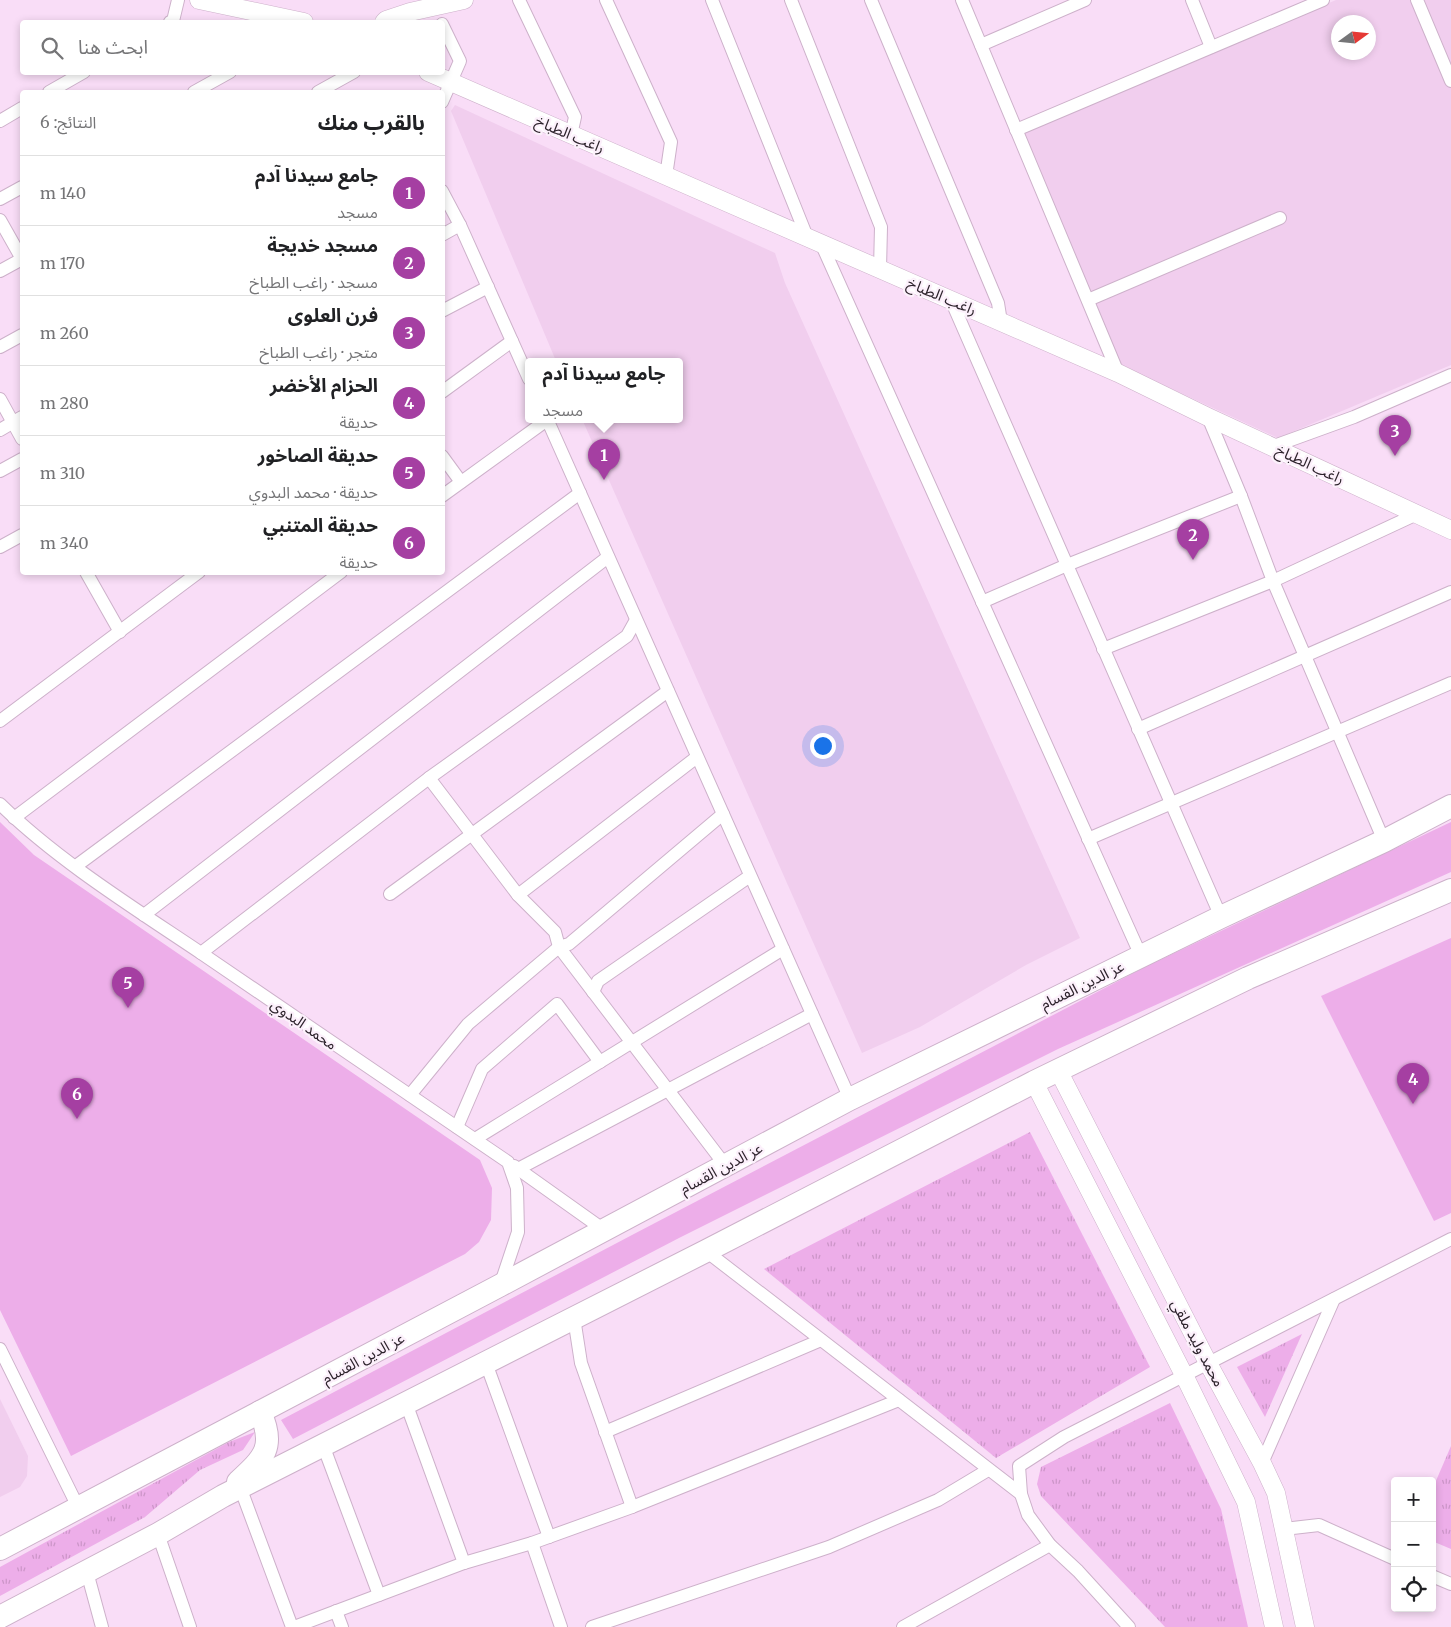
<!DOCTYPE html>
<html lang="ar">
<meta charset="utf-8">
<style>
body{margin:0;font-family:Merriweather,"Noto Sans Arabic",serif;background:#f6f6f6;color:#202124;direction:rtl}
.controls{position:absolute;right:15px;bottom:15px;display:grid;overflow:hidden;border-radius:5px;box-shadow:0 2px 8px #0003}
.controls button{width:45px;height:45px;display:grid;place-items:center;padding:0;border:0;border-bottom:1px solid #e0e0e0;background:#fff;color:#202124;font:25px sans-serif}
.compass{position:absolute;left:1331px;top:15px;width:45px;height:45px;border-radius:50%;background:#fff;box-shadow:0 2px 8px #0003;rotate:75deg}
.you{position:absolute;left:822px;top:745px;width:18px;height:18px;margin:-12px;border:4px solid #fff;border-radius:50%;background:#1a73e8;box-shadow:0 0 0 8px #1a73e833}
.badge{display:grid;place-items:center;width:32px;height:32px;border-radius:50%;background:#a53fa2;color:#fff;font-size:16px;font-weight:700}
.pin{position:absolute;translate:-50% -41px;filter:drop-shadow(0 1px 2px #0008)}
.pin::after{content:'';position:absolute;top:26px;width:18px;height:15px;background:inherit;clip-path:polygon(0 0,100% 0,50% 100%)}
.popup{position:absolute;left:525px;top:358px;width:158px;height:65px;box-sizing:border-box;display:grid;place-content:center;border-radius:5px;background:#fff;filter:drop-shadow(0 1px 4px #0005);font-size:16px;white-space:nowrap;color:#757577}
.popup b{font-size:19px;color:#202124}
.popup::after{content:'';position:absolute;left:50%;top:100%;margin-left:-10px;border:10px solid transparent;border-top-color:#fff}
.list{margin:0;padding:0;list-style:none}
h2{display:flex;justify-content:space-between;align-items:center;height:65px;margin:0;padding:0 20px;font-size:21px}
h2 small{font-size:16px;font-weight:400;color:#757577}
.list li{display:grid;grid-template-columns:32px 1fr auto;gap:15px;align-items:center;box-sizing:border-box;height:70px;padding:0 20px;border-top:1px solid #e0e0e0}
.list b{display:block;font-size:19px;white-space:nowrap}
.list p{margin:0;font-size:16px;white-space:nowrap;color:#757577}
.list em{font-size:16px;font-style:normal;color:#757577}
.icon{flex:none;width:28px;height:28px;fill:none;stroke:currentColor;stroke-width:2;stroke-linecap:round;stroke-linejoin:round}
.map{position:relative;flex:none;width:1451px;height:1627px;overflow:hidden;direction:ltr}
.search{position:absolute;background:#fff;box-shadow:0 2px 8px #0003;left:20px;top:20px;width:425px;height:55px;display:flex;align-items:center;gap:12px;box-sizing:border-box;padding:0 18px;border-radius:5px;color:#757577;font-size:19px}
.panel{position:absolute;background:#fff;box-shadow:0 2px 8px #0003;left:20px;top:90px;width:425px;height:485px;border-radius:5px;direction:rtl}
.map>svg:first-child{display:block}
.built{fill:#f1ceee;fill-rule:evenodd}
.grass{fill:url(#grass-tufts)}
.park{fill:#edaee9}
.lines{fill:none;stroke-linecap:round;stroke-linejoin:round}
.street-casing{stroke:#cdb1ca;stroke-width:14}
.secondary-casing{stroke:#cdb1ca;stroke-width:19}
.highway-casing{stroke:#cdb1ca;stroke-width:24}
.street{stroke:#fff;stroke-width:12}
.secondary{stroke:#fff;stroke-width:18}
.highway{stroke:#fff;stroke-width:22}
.labels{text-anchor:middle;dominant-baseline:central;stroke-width:4.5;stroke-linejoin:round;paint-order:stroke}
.street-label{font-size:15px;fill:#2d232c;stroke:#fcf0fb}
</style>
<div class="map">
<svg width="1451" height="1627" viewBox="0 0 1451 1627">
<defs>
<pattern id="grass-tufts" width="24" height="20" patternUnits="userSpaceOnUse" patternTransform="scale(1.25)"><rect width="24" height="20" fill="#edaee9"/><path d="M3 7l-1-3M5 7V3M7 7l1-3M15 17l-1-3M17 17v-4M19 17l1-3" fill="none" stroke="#cc95c8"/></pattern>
</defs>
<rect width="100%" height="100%" fill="#f9ddf7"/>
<g class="built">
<path d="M 1336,0 L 1451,0 L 1451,365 L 1278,438 L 1122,366 L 1023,132 ZM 1338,22 L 1368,22 L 1368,52 L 1338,52 Z"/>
<polygon points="455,105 775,253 785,283 1080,938 1026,965 920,1027 862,1053 582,419 679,419 679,361 556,361 451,111"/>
<polygon points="0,1399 28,1456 27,1476 20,1487 0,1497"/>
</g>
<g class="grass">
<polygon points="1030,1132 1150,1367 996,1458 764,1269"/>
<polygon points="1302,1334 1265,1417 1237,1367"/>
<polygon points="1170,1403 1221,1509 1248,1627 1165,1627 1041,1496 1037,1484 1041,1467"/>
<polygon points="255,1432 243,1450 200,1470 145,1517 0,1596 0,1567 229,1442"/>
<polygon points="1451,1446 1451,1549 1432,1541 1432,1490"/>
</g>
<g class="park">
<polygon points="0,822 34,855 480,1160 492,1188 491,1220 479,1242 465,1254 71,1456 0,1310"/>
<polygon points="1451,822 1451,872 1058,1049 679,1238 293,1439 281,1420 632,1235 1147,966"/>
<polygon points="1451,938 1451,1213 1434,1221 1321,996"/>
</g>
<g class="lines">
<defs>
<g id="street">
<polyline points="519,0 575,117 571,135"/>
<polyline points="606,0 671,142 666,176"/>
<polyline points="712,0 807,237"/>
<polyline points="791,0 881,227 880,269"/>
<polyline points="871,0 998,303 1001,322"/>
<polyline points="962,0 1118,373"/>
<polyline points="1192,0 1211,47"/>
<polyline points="1417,0 1451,81"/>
<polyline points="170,22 173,21 178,0"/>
<polyline points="442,24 460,61 442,102"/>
<polyline points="981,45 1085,0"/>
<polyline points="49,92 84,72"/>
<polyline points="194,92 230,72"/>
<polyline points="318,92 354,72"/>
<polyline points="0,121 22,108"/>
<polyline points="1016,130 1323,0"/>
<polyline points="442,191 460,225 529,379"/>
<polyline points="0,199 22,187"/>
<polyline points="0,220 22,259"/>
<polyline points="442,235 460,225"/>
<polyline points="821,243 1141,956"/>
<polyline points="0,271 22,259"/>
<polyline points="951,300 1221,917"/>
<polyline points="1088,300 1280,218"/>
<polyline points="442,311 488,287"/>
<polyline points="0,347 22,335"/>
<polyline points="442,392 512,341"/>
<polyline points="0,399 22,439"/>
<polyline points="1208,417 1241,496 1273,581 1384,841"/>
<polyline points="547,419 850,1099"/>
<polyline points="0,430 22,417"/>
<polyline points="1274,446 1354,417 1451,375"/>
<polyline points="442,456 461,482"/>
<polyline points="0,471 22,459"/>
<polyline points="442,496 547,420"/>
<polyline points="0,547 22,535"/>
<polyline points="86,572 120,632"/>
<polyline points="982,602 1067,565 1241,496"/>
<polyline points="1103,649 1273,581 1417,514"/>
<polyline points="0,721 199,572"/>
<polyline points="1138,729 1451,592"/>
<polyline points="429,778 518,895 555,932 559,947 725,1165"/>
<path d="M 0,804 C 57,860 134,908 201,953 C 303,1023 406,1092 508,1162 L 517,1188 L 518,1232 L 500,1286"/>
<polyline points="14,818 341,572"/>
<polyline points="1088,839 1451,683"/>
<polyline points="76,866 580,493"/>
<polyline points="390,894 668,691"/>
<polyline points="518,895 697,757"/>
<polyline points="144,915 608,557"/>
<polyline points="201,953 429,778 627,636 636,620"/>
<polyline points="593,992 598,981 750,876"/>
<polyline points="410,1095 468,1024 559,947 569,944 723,814"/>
<polyline points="457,1127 482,1069 557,1004 600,1062"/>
<polyline points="475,1139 783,949"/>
<polyline points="514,1166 604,1230"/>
<polyline points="518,1169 812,1014"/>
<polyline points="706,1251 1021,1494"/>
<polyline points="574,1318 581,1363 632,1507"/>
<polyline points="0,1349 78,1507"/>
<polyline points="486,1363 549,1537"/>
<polyline points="406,1403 464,1563"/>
<polyline points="605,1432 821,1340"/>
<polyline points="323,1445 379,1595"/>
<polyline points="1262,1463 1334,1299"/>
<polyline points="240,1487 292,1627"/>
<polyline points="1284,1529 1319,1525 1395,1559"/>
<polyline points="158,1534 190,1627"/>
<polyline points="532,1543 561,1627"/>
<polyline points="87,1572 102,1627"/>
<polyline points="1432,1576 1451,1584"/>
<polyline points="336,1611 342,1627"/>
<polyline points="294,1627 464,1563 532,1543 632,1507 899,1400"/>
<polyline points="592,1627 829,1547 938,1500 988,1470"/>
<polyline points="903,1627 1050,1545"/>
<polyline points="1129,1627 1078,1571 1050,1545 1028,1515 1021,1494 1019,1466 1064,1437 1451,1239"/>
</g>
<g id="secondary">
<polyline points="199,0 304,22"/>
<polyline points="384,22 386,20 410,12 464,0"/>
<polyline points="428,72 1118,373 1208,417 1451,530"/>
<polyline points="1058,1070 1208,1363 1262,1463 1276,1493 1305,1627"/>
<polyline points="1034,1082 1184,1375 1246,1502 1274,1627"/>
</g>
<g id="highway">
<path d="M 238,1482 C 264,1458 276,1447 260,1412"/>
<polyline points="0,1549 499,1286 850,1099 1221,917 1384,841 1451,806"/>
<polyline points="0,1617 158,1534 223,1496 706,1251 1034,1082 1248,978 1451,890"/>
</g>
</defs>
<use href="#street" class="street-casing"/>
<use href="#secondary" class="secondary-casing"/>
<use href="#highway" class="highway-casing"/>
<use href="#street" class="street"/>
<use href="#secondary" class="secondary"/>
<use href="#highway" class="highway"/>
</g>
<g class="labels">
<g class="street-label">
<text transform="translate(570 134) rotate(23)">راغب الطباخ</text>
<text transform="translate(942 296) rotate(23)">راغب الطباخ</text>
<text transform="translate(1310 464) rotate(25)">راغب الطباخ</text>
<text transform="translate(1082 985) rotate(-26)">عز الدين القسام</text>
<text transform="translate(304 1024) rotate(35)">محمد البدوي</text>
<text transform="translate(721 1168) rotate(-28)">عز الدين القسام</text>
<text transform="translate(1198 1343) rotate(62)">محمد وليد ملقي</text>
<text transform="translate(363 1358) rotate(-28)">عز الدين القسام</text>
</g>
</g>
</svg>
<div class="controls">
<button>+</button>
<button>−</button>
<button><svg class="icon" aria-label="locate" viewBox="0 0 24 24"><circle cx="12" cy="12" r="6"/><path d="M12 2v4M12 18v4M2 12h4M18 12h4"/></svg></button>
</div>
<svg class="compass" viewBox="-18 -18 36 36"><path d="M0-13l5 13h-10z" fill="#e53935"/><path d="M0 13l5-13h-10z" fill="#757577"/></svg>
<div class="you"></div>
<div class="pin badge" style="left:604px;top:480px">1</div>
<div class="popup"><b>جامع سيدنا آدم</b>مسجد</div>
<div class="pin badge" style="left:1193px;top:560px">2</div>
<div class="pin badge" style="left:1395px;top:456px">3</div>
<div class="pin badge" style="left:1413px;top:1104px">4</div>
<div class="pin badge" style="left:128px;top:1008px">5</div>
<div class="pin badge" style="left:77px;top:1119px">6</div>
<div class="search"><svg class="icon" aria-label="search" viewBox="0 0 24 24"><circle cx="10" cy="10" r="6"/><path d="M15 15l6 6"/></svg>ابحث هنا</div>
<section class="panel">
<h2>بالقرب منك<small>النتائج: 6</small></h2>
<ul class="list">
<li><span class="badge">1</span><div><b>جامع سيدنا آدم</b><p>مسجد</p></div><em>140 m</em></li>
<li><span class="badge">2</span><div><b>مسجد خديجة</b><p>مسجد · راغب الطباخ</p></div><em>170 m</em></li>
<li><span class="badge">3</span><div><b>فرن العلوى</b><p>متجر · راغب الطباخ</p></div><em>260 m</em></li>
<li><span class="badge">4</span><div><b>الحزام الأخضر</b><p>حديقة</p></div><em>280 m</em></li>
<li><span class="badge">5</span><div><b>حديقة الصاخور</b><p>حديقة · محمد البدوي</p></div><em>310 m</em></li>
<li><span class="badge">6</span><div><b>حديقة المتنبي</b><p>حديقة</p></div><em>340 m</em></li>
</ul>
</section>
</div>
